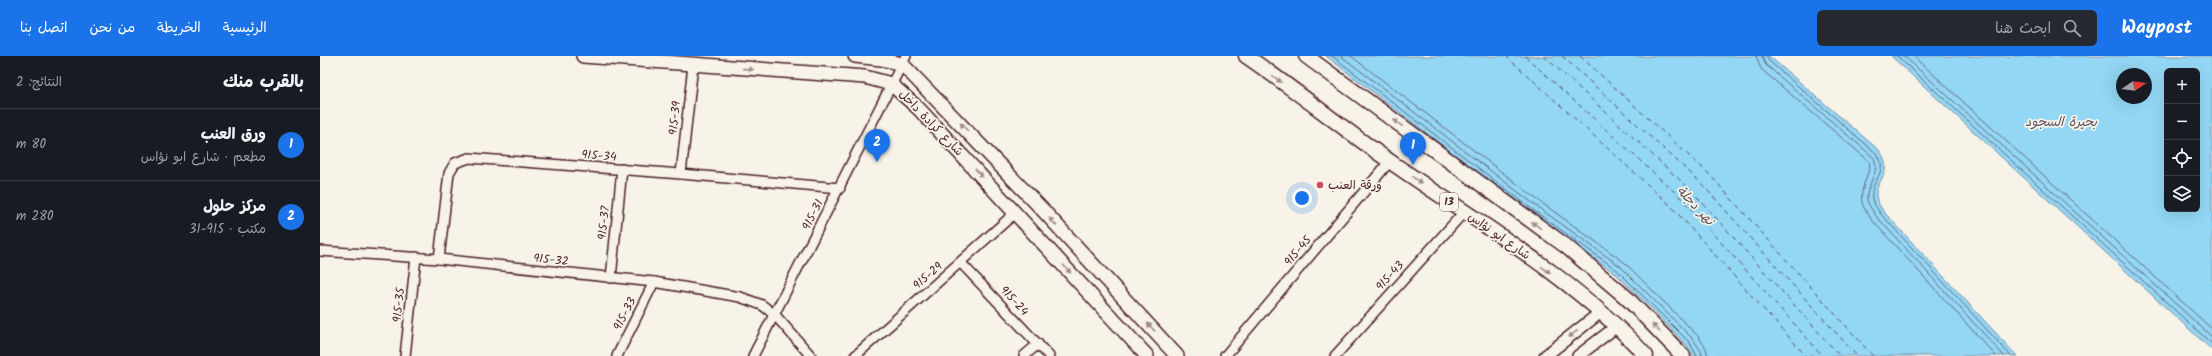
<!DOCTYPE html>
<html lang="ar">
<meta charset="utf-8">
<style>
body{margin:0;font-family:Kalam,"Playpen Sans Arabic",sans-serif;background:#242831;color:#f1f3f6;direction:rtl}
.controls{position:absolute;right:12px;top:12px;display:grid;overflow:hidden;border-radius:6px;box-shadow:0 4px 16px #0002}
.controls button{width:36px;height:36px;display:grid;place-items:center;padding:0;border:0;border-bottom:1px solid #363941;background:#171b24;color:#f1f3f6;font:20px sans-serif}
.compass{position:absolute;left:1796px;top:12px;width:36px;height:36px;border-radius:50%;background:#171b24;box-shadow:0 4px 16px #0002;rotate:77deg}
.you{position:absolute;left:982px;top:142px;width:14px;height:14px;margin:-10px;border:3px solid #fff;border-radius:50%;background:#1a73e8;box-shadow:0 0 0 6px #1a73e833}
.badge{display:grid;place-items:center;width:26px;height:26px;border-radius:50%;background:#1a73e8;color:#fff;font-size:13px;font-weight:700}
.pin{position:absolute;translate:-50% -33px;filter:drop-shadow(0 1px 2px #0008)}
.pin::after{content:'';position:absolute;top:21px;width:14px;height:12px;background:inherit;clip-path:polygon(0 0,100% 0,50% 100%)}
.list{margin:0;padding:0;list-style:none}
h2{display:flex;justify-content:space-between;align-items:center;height:52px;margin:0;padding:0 16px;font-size:17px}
h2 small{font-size:13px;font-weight:400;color:#9ea1a6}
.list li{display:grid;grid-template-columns:26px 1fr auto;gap:12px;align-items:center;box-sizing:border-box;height:72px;padding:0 16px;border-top:1px solid #363941}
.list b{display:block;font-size:15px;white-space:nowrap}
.list p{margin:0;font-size:13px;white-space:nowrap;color:#9ea1a6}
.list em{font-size:13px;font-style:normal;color:#9ea1a6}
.icon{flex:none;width:22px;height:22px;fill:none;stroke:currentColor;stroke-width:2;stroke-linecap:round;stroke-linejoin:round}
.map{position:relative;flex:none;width:1892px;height:300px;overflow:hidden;direction:ltr}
header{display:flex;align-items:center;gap:24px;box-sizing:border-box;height:56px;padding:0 20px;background:#1a73e8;color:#fff}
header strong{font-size:19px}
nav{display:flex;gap:22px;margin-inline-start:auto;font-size:14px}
.search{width:280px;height:36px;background:#242831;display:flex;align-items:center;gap:10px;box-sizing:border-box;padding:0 14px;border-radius:6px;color:#9ea1a6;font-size:15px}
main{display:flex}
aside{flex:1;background:#171b24}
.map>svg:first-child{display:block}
.water{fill:#93d7f5;stroke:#768da4;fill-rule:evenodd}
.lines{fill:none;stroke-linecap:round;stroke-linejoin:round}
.shore{stroke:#67697c;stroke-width:1}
.ferry{stroke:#5c4d5e;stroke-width:1;stroke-dasharray:5 4;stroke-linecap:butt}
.minor-casing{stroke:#4a1f2b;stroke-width:12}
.tertiary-casing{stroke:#4a1f2b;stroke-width:14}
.secondary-casing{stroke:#4a1f2b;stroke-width:16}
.primary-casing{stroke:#4a1f2b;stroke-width:17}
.minor{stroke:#f7f3e8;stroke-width:9}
.tertiary{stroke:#f7f3e8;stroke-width:11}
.secondary{stroke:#f7f3e8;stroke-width:13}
.primary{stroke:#f7f3e8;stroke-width:14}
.oneway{fill:#a0898a}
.poi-dot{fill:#d1495b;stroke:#f7f3e8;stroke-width:1.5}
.labels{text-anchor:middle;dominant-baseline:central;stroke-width:3.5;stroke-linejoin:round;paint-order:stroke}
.shield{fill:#f7f3e8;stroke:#7e5f64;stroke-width:1}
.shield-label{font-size:11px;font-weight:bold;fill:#4a1f2b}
.street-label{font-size:12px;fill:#4a1f2b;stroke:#f7f3e8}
.poi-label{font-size:12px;fill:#4a1f2b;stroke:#f7f3e8;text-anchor:start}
.water-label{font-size:13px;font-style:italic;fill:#5c4d5e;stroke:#f7f3e8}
</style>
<header>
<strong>Waypost</strong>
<div class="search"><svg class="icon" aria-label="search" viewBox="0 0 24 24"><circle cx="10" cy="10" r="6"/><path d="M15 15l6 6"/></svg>ابحث هنا</div>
<nav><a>الرئيسية</a><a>الخريطة</a><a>من نحن</a><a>اتصل بنا</a></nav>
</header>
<main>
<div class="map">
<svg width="1892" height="300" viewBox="0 0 1892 300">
<rect width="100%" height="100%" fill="#f7f3e8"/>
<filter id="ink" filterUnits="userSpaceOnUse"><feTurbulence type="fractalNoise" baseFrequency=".025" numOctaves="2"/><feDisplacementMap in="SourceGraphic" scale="8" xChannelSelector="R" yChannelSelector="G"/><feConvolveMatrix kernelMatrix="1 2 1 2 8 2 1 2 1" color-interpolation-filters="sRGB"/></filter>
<g filter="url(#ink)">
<g class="water">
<path d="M 1006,0 L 1449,0 L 1560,95 C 1576,120 1551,125 1557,144 C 1558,148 1561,151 1563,155 L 1697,300 L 1374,300 L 1367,290 L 1332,253 L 1295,217 L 1213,159 Z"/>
<path d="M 1571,0 L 1892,0 L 1892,294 ZM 1847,15 L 1877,15 L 1877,153 L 1847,153 ZM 1802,18 L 1826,18 L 1826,42 L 1802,42 Z"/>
</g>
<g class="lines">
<g class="shore">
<polyline points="1012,0 1216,156 1297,214 1370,287 1377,300"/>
<polyline points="1021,0 1219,152 1300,210 1373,283 1381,295 1382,300"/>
<polyline points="1031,0 1222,147 1304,206 1378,280 1386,292 1388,300"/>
<path d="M 1436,0 L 1441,13 L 1549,105 C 1553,113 1539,130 1542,146 C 1543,152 1548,158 1551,163 L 1676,300"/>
<path d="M 1442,0 L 1445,8 L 1553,101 C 1562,115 1546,127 1547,143 C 1548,149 1553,155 1556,160 L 1684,300"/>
<path d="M 1447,0 L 1449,5 L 1557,98 C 1570,117 1549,124 1552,143 C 1553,148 1558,153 1560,157 L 1691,300"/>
<polyline points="1577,0 1892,288"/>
<polyline points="1584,0 1892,281"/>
<polyline points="1593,0 1892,273"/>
</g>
<g class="ferry">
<polyline points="1186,0 1350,149 1486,300"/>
<polyline points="1205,0 1360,141 1503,300"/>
<polyline points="1224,0 1370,133 1520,300"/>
<polyline points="1242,0 1379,125 1537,300"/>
<polyline points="1260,0 1388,117 1553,300"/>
</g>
<defs>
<g id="minor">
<polyline points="361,118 373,9"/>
<polyline points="0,195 119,203 334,226 420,241 442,249 455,259 491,300"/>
<polyline points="119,203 129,117 135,107 149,102 361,118 520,132"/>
<polyline points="641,207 729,300"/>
<polyline points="291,222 302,113"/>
<polyline points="85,300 96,201"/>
<polyline points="297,300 334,226"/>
<polyline points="433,300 586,0"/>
<polyline points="535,300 695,157"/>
<polyline points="704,300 718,288"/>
<polyline points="905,300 1070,105"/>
<polyline points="1015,300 1144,156"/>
</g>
<g id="tertiary">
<polyline points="1225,300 1281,256"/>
<polyline points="1258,300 1297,270"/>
</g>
<g id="secondary">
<polyline points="263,0 545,21 571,28 599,53 827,300"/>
<polyline points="535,0 561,3 582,8 720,151 857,300"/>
</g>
<g id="primary">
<path d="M 926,0 C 979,36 1028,77 1081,113 C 1164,170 1258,225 1326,300"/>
<polyline points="986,0 1247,191 1307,242 1363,300"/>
</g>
</defs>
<use href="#minor" class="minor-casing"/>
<use href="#tertiary" class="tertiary-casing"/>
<use href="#secondary" class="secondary-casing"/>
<use href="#primary" class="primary-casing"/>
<use href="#minor" class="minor"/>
<use href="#tertiary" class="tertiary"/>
<use href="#secondary" class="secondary"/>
<use href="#primary" class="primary"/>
</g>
<defs><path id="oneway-solid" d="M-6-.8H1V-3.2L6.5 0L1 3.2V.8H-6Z"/></defs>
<g class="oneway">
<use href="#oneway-solid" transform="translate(428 13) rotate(4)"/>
<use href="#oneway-solid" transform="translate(957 23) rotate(38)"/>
<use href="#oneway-solid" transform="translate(1078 67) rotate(-144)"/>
<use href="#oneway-solid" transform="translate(644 71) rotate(-134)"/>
<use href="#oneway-solid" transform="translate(659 117) rotate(47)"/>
<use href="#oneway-solid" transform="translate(1097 124) rotate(34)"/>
<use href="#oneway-solid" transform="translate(733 166) rotate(-133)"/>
<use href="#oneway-solid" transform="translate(1216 169) rotate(-144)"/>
<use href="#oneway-solid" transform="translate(747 213) rotate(47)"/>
<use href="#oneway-solid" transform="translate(1226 214) rotate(36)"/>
<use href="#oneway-solid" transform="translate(831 271) rotate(-133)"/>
<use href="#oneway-solid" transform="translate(1336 272) rotate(-135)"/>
<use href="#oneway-solid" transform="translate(1253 278) rotate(142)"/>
</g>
</g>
<circle class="poi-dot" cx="1000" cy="129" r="4"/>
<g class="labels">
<rect class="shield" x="1120" y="137" width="18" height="18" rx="3"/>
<g class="shield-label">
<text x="1129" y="146">13</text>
</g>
<g class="street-label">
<text transform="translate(355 62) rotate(-84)">915-39</text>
<text transform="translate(611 67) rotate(46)">شارع كرادة داخل</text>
<text transform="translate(279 100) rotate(4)">915-34</text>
<text transform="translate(493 159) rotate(-63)">915-31</text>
<text transform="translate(284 167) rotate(-84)">915-37</text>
<text transform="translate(1179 180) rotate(35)">شارع ابو نؤاس</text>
<text transform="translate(978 195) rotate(-50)">915-45</text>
<text transform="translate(231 204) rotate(6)">915-32</text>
<text transform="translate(608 220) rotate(-41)">915-29</text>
<text transform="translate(1070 220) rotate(-48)">915-43</text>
<text transform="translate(694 245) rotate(47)">915-24</text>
<text transform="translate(79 249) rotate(-84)">915-35</text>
<text transform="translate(305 258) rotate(-63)">915-33</text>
</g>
<g class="poi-label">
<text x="1008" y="129">ورقة العنب</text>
</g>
<g class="water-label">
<text x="1741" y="66">بحيرة السجود</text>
<text transform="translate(1375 150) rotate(47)">نهر دجلة</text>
</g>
</g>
</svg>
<div class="controls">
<button>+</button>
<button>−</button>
<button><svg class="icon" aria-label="locate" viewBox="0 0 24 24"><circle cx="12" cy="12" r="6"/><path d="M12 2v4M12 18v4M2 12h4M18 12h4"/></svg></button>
<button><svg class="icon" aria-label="layers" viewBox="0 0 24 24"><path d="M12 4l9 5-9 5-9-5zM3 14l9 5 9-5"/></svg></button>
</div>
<svg class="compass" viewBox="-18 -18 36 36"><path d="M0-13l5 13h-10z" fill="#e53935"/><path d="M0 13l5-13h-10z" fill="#9ea1a6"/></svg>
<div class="you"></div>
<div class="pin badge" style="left:1093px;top:109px">1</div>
<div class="pin badge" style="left:557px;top:106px">2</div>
</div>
<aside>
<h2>بالقرب منك<small>النتائج: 2</small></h2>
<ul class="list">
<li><span class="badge">1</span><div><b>ورق العنب</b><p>مطعم · شارع ابو نؤاس</p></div><em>80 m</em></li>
<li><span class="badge">2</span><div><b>مركز حلول</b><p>مكتب · 915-31</p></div><em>280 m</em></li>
</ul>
</aside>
</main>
